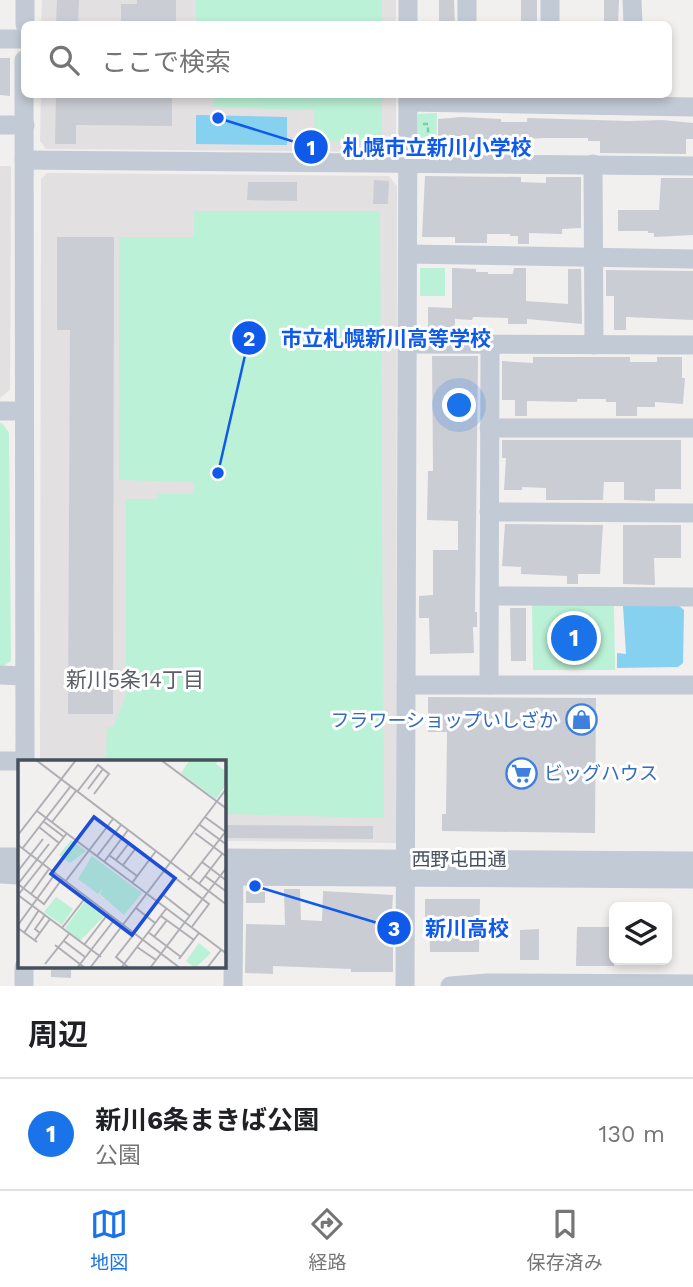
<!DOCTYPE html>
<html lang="ja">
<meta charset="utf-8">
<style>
body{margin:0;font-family:"Work Sans","Noto Sans JP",sans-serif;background:#f2f2f2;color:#202124}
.controls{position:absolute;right:21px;bottom:21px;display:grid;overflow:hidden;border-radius:10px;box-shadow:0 4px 10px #0003}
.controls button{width:63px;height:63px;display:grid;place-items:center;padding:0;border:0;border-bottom:2px solid #e0e0e0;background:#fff;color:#202124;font:35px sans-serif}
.you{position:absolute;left:460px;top:406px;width:24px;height:24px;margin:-18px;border:5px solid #fff;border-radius:50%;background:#1a73e8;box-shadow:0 0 0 10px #1a73e833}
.badge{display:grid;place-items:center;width:46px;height:46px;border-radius:50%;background:#1a73e8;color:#fff;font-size:23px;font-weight:700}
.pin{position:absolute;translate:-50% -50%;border:4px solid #fff;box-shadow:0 2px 7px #0006}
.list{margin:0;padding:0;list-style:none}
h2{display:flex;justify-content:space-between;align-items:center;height:91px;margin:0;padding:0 28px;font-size:30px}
h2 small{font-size:23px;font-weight:400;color:#757577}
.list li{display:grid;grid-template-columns:46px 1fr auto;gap:21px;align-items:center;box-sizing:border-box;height:112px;padding:0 28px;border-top:2px solid #e0e0e0}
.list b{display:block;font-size:26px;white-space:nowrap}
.list p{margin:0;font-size:23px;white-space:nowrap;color:#757577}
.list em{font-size:23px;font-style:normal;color:#757577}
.icon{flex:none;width:38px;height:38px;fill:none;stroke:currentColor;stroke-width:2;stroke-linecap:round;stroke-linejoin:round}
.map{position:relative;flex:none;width:693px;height:986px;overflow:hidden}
.search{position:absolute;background:#fff;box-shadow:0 4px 10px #0003;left:21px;right:21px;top:21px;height:77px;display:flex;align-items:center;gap:18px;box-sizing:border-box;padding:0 24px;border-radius:10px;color:#757577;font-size:26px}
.sheet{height:203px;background:#fff}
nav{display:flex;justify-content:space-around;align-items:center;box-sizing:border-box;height:98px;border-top:2px solid #e0e0e0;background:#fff;font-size:19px;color:#757577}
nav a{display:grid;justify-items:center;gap:4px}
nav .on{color:#1a73e8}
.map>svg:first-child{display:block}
.education{fill:#e3e0e1}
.green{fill:#bbf1d6}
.water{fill:#86d0f0}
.building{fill:#cbcdd5}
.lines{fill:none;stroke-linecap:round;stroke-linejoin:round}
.path{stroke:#72d1ab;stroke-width:2.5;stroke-dasharray:5 3.5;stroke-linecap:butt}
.minor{stroke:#c2cad5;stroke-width:19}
.labels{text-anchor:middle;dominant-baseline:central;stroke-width:6;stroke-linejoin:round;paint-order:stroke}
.shop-label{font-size:19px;fill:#366cbe;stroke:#fff;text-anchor:end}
.street-label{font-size:19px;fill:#46505e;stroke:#fff}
.neighbourhood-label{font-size:21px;fill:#5b5e65;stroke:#fff}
.inset-road{fill:none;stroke:#adafb5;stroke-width:2}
.view{fill:#1d4ed8;fill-opacity:0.15;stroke:#1d4ed8;stroke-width:3.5}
.inset-edge{fill:none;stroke:#46505e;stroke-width:3.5}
.leader{fill:none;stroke:#105aeb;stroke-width:2.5}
.callout-dot{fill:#105aeb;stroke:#fff;stroke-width:2.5}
.mark-label{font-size:21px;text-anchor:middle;font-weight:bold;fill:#fff}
.callout-label{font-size:21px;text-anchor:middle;font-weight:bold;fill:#105aeb;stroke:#fff;stroke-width:6;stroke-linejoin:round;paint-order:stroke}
</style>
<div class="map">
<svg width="693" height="986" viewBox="0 0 693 986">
<rect width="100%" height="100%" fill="#f2efef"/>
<g class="education">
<polygon points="42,0 396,0 396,24 41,24"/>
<polygon points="41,95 396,95 396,145 387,152 46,149 40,141"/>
<polygon points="0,166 11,166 10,390 0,398"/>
<polygon points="47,173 389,176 397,186 396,843 224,841 224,762 40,762 41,179"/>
</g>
<g class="green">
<rect x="196" y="0" width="186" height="24"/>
<polygon points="214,95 382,95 382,142 315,141 314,110 214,107"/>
<polygon points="437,113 436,151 417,151 418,114"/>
<polygon points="194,211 380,211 384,818 224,814 224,762 106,762 107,727 113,727 126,695 126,499 157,499 158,494 194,494 194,482 119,480 119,237 194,237"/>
<rect x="420" y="268" width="25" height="28"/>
<polygon points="0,423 3,424 9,433 11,661 0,668"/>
<polygon points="532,605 614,605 615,670 533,670"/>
</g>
<g class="water">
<polygon points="196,115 287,117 287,145 196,144"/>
<polygon points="623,606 679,606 684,610 683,663 678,667 617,668 617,653 626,654"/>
</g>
<g class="building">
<polygon points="57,0 79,0 78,24 56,24"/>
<polygon points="137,0 176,0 176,24 121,23 121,4 137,4"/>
<polygon points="439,0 454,0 455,24 439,24"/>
<rect x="521" y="0" width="16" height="24"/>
<polygon points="604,0 619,0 618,24 604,24"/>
<polygon points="0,58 10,58 10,96 0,95"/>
<polygon points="56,94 172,94 172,126 76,125 76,144 55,144"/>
<polygon points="461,117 501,119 501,122 527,122 527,118 629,121 662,120 693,123 693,139 686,139 686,154 600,153 600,141 588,141 588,138 544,138 525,139 524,152 472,152 472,141 438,141 438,119"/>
<polygon points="425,176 521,177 521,182 546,183 546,177 581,177 581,228 562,229 562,234 529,233 529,244 518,244 518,236 510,236 510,234 487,234 487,243 455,243 455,237 422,237"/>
<polygon points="661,178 693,178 693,235 654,237 654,233 648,233 648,231 618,231 618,210 659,210"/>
<polygon points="374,180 389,181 388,204 373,204"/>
<polygon points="248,182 297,182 297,201 247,200"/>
<polygon points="57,237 114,237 113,714 68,714 70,330 57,330"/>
<polygon points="452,268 476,269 476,272 488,272 488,274 513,274 514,268 526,268 526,301 568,304 568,269 581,269 582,324 527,319 527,324 508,324 508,318 473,317 472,320 455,319 455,328 428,328 428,307 452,308"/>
<polygon points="606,270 693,271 693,320 626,317 626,330 614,330 614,296 606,296"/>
<polygon points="432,356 478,356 475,612 477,612 477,627 473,627 474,653 430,654 429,618 419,618 419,596 433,595 433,550 458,550 458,521 427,520 428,471 433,471"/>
<polygon points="533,357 630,357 630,362 657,362 657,357 682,357 682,378 685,378 683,404 655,402 655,407 637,407 637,416 616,416 616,402 606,402 606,399 577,399 577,402 527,401 527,416 515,416 515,400 502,400 502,361 533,363"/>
<polygon points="502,440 681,440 681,489 655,489 655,501 624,500 624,482 604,482 603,500 546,500 546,488 522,487 522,490 504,490 506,458 502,458"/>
<polygon points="505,524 603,525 600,574 578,574 578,584 567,584 567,576 521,574 521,567 502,566"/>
<polygon points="623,525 681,525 681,558 654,558 655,585 623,584"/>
<polygon points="510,608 526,608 526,661 511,661"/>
<polygon points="428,697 596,698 595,833 442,831 442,814 446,814 447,732 428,732"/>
<polygon points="224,825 373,826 373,839 224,838"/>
<polygon points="284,889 300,889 301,920 322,921 323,891 393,895 390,947 393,947 393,972 351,972 351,969 273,966 273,974 245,973 246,924 285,925"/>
<polygon points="246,891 265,892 265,903 246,903"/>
<polygon points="425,899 480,899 479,952 430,952 429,917 425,917"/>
<polygon points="577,927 614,927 614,966 576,966"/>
<polygon points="539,929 539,960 520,960 520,930"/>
<polygon points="51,967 71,967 71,978 51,977"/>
</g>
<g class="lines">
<polyline class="path" points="423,124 428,124 428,144 424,144"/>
<g class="minor">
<polyline points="467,0 467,24"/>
<polyline points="632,0 633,24"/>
<polyline points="25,24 25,0"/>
<polyline points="408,24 408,0"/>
<polyline points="550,24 550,0"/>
<polyline points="0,39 24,39"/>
<polyline points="24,60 25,762"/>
<polyline points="408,102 693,107"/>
<polyline points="0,125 25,125"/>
<polyline points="24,160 693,166"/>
<polyline points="593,164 594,345"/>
<polyline points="408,254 693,259"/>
<polyline points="407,344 693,345"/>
<polyline points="0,411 24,411"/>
<polyline points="489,428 693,428"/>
<polyline points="489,512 693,513"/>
<polyline points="490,596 693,597"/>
<polyline points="0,675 24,676"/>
<polyline points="406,685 693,685"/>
<polyline points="489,685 490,345"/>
<polyline points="0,761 25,761"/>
<polyline points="0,857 19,857"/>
<polyline points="224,858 693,861"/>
<polyline points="0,874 19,875"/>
<polyline points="224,876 693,879"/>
<polyline points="24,986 24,967"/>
<polyline points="233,986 234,865"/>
<polyline points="405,986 408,94"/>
<polyline points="450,986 488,983 693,984"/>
</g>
</g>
<defs>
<symbol id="shop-ring" viewBox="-11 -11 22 22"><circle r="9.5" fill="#fff" stroke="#3f7fe0" stroke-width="1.5"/><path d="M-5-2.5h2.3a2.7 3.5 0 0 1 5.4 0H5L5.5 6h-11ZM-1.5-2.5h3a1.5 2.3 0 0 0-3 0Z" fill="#3f7fe0"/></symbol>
<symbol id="supermarket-ring" viewBox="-11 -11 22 22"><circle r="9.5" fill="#fff" stroke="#3f7fe0" stroke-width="1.5"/><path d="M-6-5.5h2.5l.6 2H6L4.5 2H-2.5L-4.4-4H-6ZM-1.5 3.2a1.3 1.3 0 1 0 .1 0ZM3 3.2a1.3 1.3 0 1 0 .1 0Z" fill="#3f7fe0"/></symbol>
</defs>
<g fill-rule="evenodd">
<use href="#shop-ring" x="564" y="702" width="35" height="35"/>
<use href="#supermarket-ring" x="504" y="756" width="35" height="35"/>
</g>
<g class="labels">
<g class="shop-label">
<text x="558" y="720">フラワーショップいしざか</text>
<text x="544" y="773" text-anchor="start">ビッグハウス</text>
</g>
<g class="street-label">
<text x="459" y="859">西野屯田通</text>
</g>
<g class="neighbourhood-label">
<text x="135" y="679">新川5条14丁目</text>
</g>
</g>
<g transform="translate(18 760)">
<rect width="208" height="208" fill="#f2efef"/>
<path d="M 172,0 L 200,0 L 198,4 L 208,11 L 208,25 L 198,39 L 163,13 ZM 53,80 L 68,91 L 52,103 L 41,95 ZM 74,96 L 124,133 L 106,155 L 82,134 L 85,128 L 80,134 L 60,119 ZM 38,137 L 55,149 L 44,165 L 26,152 ZM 68,140 L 88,154 L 62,181 L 47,168 ZM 181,183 L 193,193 L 177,208 L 168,201 Z" fill="#bbf1d6"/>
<path class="inset-road" d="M 18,0 L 209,145M 143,0 L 209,49M 70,29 L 85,9M 59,32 L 80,5 L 91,14 L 76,34M 19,51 L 209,194M 187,57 L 209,73M 25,61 L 46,77M 34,62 L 58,31M 182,65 L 209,85M 21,67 L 41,83M 177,73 L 209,97M 0,75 L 58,0M 104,78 L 132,99M 0,85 L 162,208M 4,89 L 52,27M 91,95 L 119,116M 79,96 L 103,65M 98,100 L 111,83M 86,102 L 110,70M 184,102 L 209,121M 105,105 L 118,88M 0,111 L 25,79M 187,116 L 209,132M 170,120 L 209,70M 47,122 L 95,59M 114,123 L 138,91M 0,124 L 26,144 L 44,119M 0,124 L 31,84M 181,124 L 204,94M 13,134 L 31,109M 144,134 L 172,156M 0,135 L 83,197M 0,135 L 49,73M 118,148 L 137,163M 143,156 L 176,180M 0,165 L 37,114M 0,168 L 19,182M 44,168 L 68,137M 130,172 L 163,197M 6,173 L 21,150M 22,173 L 17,169 L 27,155M 116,173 L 157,118 L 191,144 L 173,168M 136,177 L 149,160M 16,181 L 32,159M 46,181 L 67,197M 37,185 L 67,208M 66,185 L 90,154M 119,187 L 138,200M 161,199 L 181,173M 27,204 L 51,174M 59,208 L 97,159M 72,208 L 209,28M 103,208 L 148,149M 111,208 L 98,197 L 116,174M 132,208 L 209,107M 189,208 L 203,190"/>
<path class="view" d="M 76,57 L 157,118 L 114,175 L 33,114 Z"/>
<rect width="208" height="208" class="inset-edge"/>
</g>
<path class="leader" d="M218 118L311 147M218 473L249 338M255 886L394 928"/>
<g class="callout-dot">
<circle cx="218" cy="118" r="7"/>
<circle cx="218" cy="473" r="7"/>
<circle cx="255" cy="886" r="7"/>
<circle cx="311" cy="147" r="18"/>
<circle cx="249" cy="338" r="18"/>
<circle cx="394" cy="928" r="18"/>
</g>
<g class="mark-label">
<text x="311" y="155">1</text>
<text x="249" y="346">2</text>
<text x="394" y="936">3</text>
</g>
<g class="callout-label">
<text x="437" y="155">札幌市立新川小学校</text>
<text x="386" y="346">市立札幌新川高等学校</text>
<text x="467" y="936">新川高校</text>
</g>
</svg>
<div class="controls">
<button><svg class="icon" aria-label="layers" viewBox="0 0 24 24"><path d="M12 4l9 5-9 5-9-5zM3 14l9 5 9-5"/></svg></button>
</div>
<div class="you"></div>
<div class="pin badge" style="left:574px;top:638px">1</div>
<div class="search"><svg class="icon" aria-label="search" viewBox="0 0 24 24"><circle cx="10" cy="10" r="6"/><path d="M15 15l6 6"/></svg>ここで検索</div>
</div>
<section class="sheet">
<h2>周辺<small></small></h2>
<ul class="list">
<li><span class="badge">1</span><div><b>新川6条まきば公園</b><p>公園</p></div><em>130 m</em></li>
</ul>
</section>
<nav>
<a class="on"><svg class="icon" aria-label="map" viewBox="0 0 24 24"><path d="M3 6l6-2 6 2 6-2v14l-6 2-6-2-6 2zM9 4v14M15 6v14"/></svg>地図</a>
<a><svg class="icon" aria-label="directions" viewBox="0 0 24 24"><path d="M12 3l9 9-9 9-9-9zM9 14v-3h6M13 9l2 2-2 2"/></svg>経路</a>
<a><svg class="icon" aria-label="saved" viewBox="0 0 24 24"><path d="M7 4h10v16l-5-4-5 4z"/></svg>保存済み</a>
</nav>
